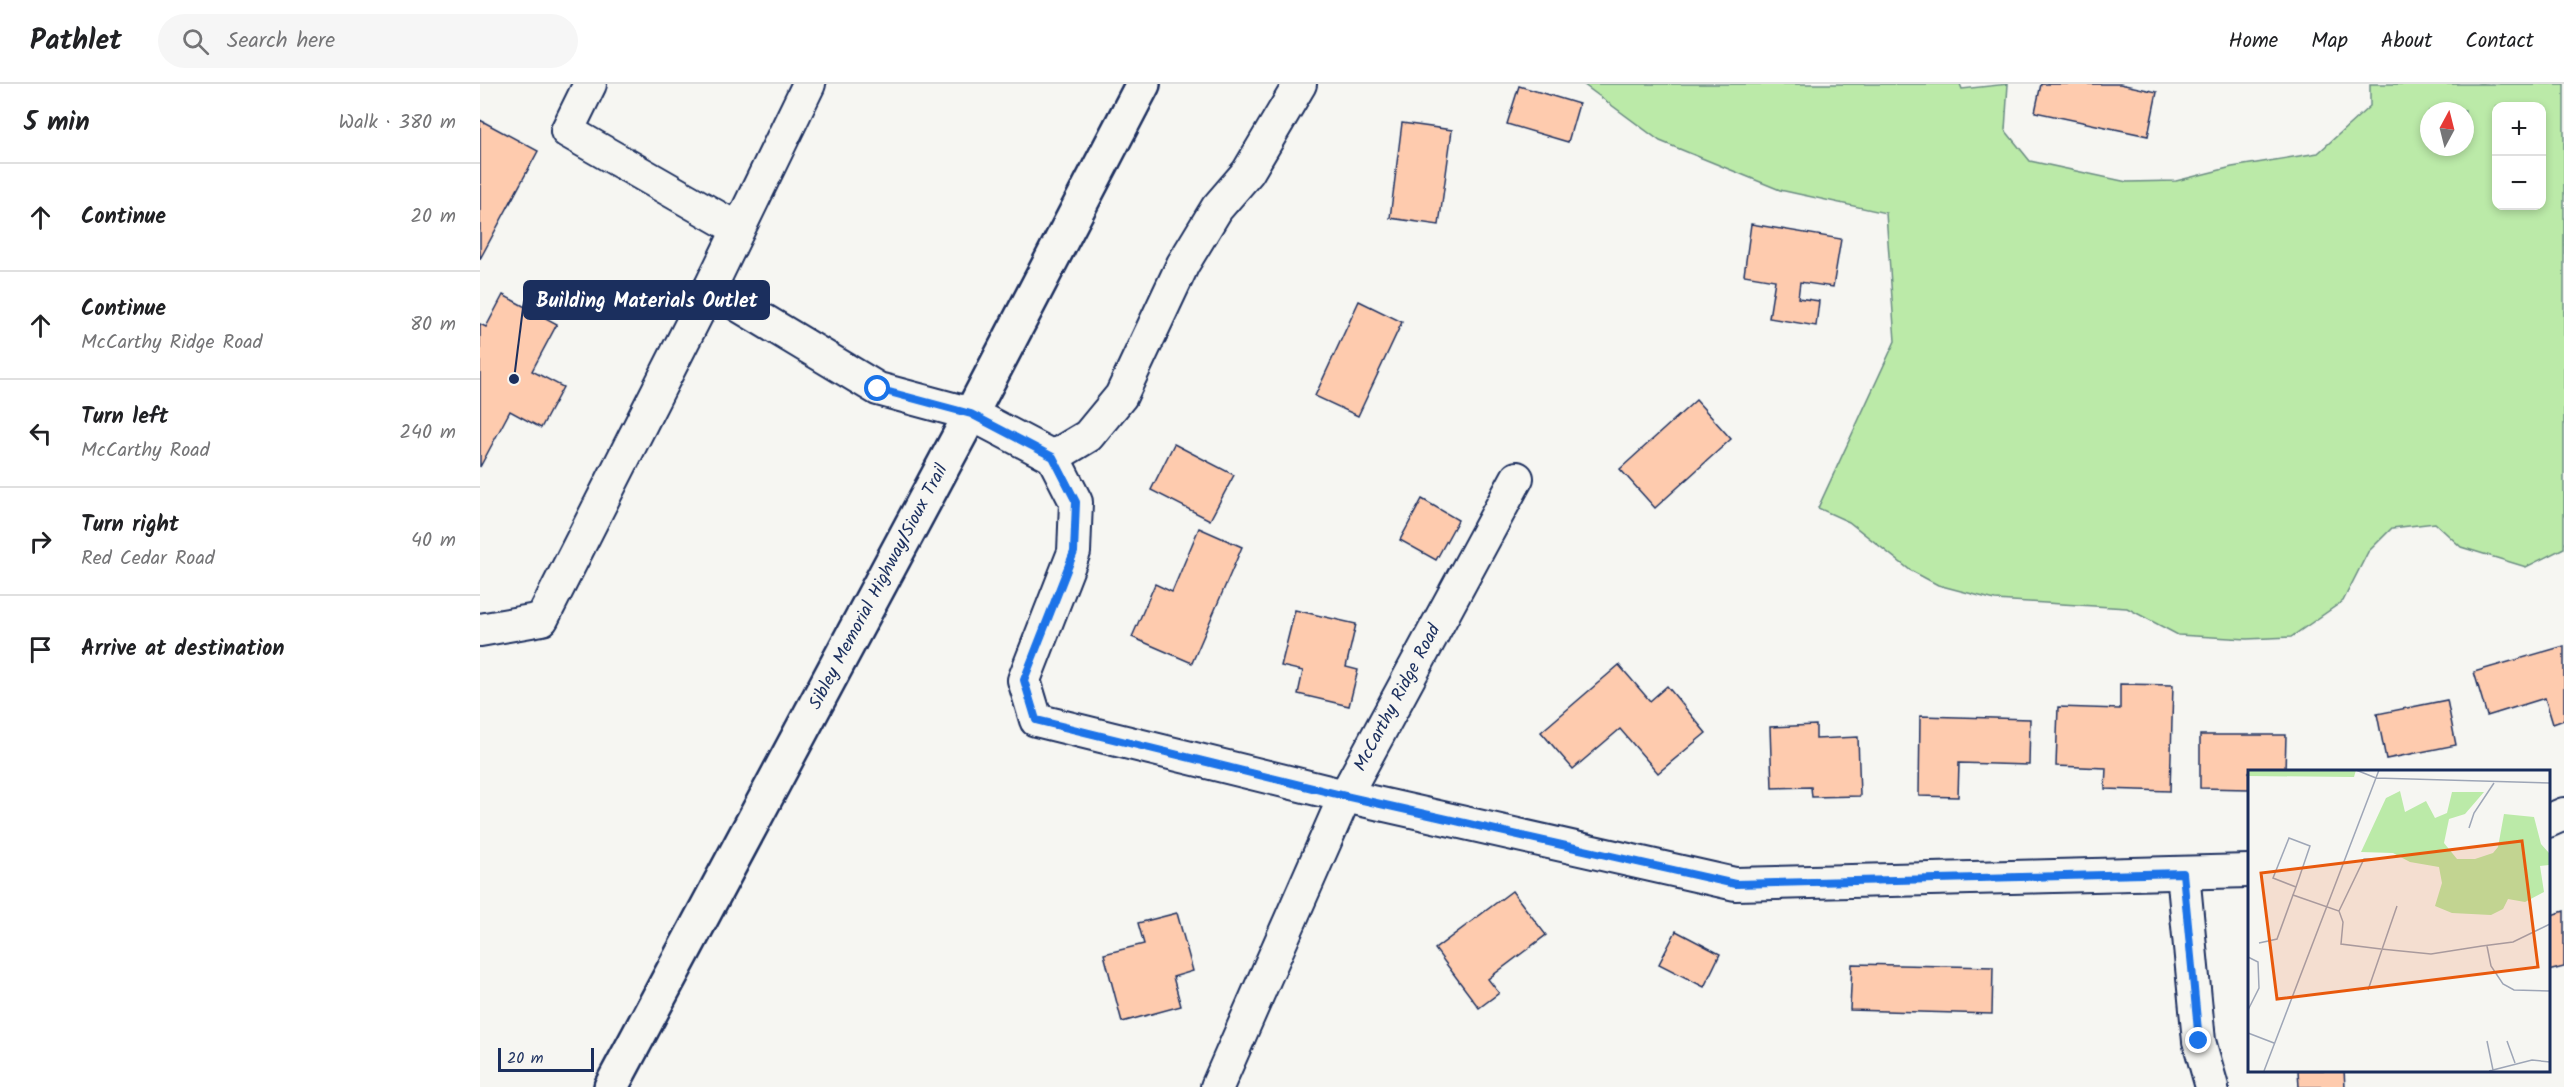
<!DOCTYPE html>
<meta charset="utf-8">
<style>
body{margin:0;font-family:Kalam,sans-serif;background:#f6f6f6;color:#202124}
.controls{position:absolute;right:18px;top:18px;display:grid;overflow:hidden;border-radius:12px;box-shadow:0 3px 9px #0003}
.controls button{width:54px;height:54px;display:grid;place-items:center;padding:0;border:0;border-bottom:2px solid #e0e0e0;background:#fff;color:#202124;font:30px sans-serif}
.compass{position:absolute;left:1940px;top:18px;width:54px;height:54px;border-radius:50%;background:#fff;box-shadow:0 3px 9px #0003;rotate:7deg}
.scale{position:absolute;left:18px;bottom:15px;width:96px;box-sizing:border-box;padding-left:6px;border:3px solid #1b2f5e;border-top:0;font-size:16px;line-height:21px;white-space:nowrap;color:#1b2f5e;-webkit-text-stroke:4px #f6f6f2;paint-order:stroke}
.stop{position:absolute;width:18px;height:18px;margin:-14px;border:4px solid #1a73e8;border-radius:50%;background:#fff}
.stop.end{background:#1a73e8;border-color:#fff;box-shadow:0 2px 6px #0008}
.list{margin:0;padding:0;list-style:none}
h2{display:flex;justify-content:space-between;align-items:center;height:78px;margin:0;padding:0 24px;font-size:26px}
h2 small{font-size:20px;font-weight:400;color:#757577}
.list li{display:grid;grid-template-columns:39px 1fr auto;gap:18px;align-items:center;box-sizing:border-box;height:108px;padding:0 24px;border-top:2px solid #e0e0e0}
.list b{display:block;font-size:22px;white-space:nowrap}
.list p{margin:0;font-size:20px;white-space:nowrap;color:#757577}
.list em{font-size:20px;font-style:normal;color:#757577}
.icon{flex:none;width:33px;height:33px;fill:none;stroke:currentColor;stroke-width:2;stroke-linecap:round;stroke-linejoin:round}
.map{position:relative;flex:none;width:2084px;height:1003px;overflow:hidden}
header{display:flex;align-items:center;gap:36px;box-sizing:border-box;height:84px;padding:0 30px;background:#fff;border-bottom:2px solid #e0e0e0}
header strong{font-size:28px}
nav{display:flex;gap:33px;margin-inline-start:auto;font-size:21px}
.search{width:420px;height:54px;background:#f6f6f6;display:flex;align-items:center;gap:15px;box-sizing:border-box;padding:0 21px;border-radius:33px;color:#757577;font-size:22px}
main{display:flex}
aside{flex:1;background:#fff}
.map>svg:first-child{display:block}
.green{fill:#bbeaa8;stroke:#6b8c83;stroke-width:1.5;fill-rule:evenodd}
.building{fill:#fecbae;stroke:#1b2f5e;stroke-width:1.5}
.lines{fill:none;stroke-linecap:round;stroke-linejoin:round}
.minor-casing{stroke:#1b2f5e;stroke-width:36}
.highway-casing{stroke:#1b2f5e;stroke-width:38}
.minor{stroke:#f6f6f2;stroke-width:32}
.highway{stroke:#f6f6f2;stroke-width:33}
.route{stroke:#1a73e8;stroke-width:8}
.labels{text-anchor:middle;dominant-baseline:central;stroke-width:6;stroke-linejoin:round;paint-order:stroke}
.street-label{font-size:18px;fill:#1b2f5e;stroke:#f6f6f2}
.inset-road{fill:none;stroke:#9ea6b7;stroke-width:1.5}
.view{fill:#e8590c;fill-opacity:0.15;stroke:#e8590c;stroke-width:3}
.inset-edge{fill:none;stroke:#1b2f5e;stroke-width:3}
.leader{fill:none;stroke:#1b2f5e;stroke-width:2}
.callout-dot{fill:#1b2f5e;stroke:#f6f6f2;stroke-width:2}
.callout{fill:#1b2f5e;stroke:#1b2f5e;stroke-width:2}
.callout-label{font-size:20px;text-anchor:middle;font-weight:bold;fill:#fff}
</style>
<header>
<strong>Pathlet</strong>
<div class="search"><svg class="icon" aria-label="search" viewBox="0 0 24 24"><circle cx="10" cy="10" r="6"/><path d="M15 15l6 6"/></svg>Search here</div>
<nav><a>Home</a><a>Map</a><a>About</a><a>Contact</a></nav>
</header>
<main>
<aside>
<h2>5 min<small>Walk · 380 m</small></h2>
<ul class="list">
<li><svg class="icon" aria-label="ahead" viewBox="0 0 24 24"><path d="M12 20V5M6 11l6-6 6 6"/></svg><div><b>Continue</b></div><em>20 m</em></li>
<li><svg class="icon" aria-label="ahead" viewBox="0 0 24 24"><path d="M12 20V5M6 11l6-6 6 6"/></svg><div><b>Continue</b><p>McCarthy Ridge Road</p></div><em>80 m</em></li>
<li><svg class="icon" aria-label="left" viewBox="0 0 24 24"><path d="M17 20v-9H6M10 6l-5 5 5 5"/></svg><div><b>Turn left</b><p>McCarthy Road</p></div><em>240 m</em></li>
<li><svg class="icon" aria-label="right" viewBox="0 0 24 24"><path d="M7 20v-9h11M14 6l5 5-5 5"/></svg><div><b>Turn right</b><p>Red Cedar Road</p></div><em>40 m</em></li>
<li><svg class="icon" aria-label="arrive" viewBox="0 0 24 24"><path d="M6 21V4h12l-3 4 3 4H6"/></svg><div><b>Arrive at destination</b></div></li>
</ul>
</aside>
<div class="map">
<svg width="2084" height="1003" viewBox="0 0 2084 1003">
<rect width="100%" height="100%" fill="#f6f6f2"/>
<filter id="ink" filterUnits="userSpaceOnUse"><feTurbulence type="fractalNoise" baseFrequency=".0167" numOctaves="2"/><feDisplacementMap in="SourceGraphic" scale="12" xChannelSelector="R" yChannelSelector="G"/><feConvolveMatrix kernelMatrix="1 2 1 2 8 2 1 2 1" color-interpolation-filters="sRGB"/></filter>
<g filter="url(#ink)">
<path class="green" d="M 1103,0 L 1480,0 L 1482,5 L 1528,0 L 1525,46 L 1550,77 L 1647,98 L 1696,97 L 1752,83 L 1838,69 L 1890,22 L 1890,0 L 2084,0 L 2084,464 L 2046,483 L 1981,463 L 1955,439 L 1912,444 L 1888,468 L 1863,517 L 1811,553 L 1767,555 L 1698,551 L 1647,524 L 1515,516 L 1458,501 L 1430,486 L 1369,438 L 1338,424 L 1415,257 L 1406,129 L 1300,106 L 1180,57 ZM 2016,22 L 2062,22 L 2062,122 L 2016,122 ZM 1949,27 L 1985,27 L 1985,63 L 1949,63 Z"/>
<g class="building">
<polygon points="1561,0 1640,0 1677,8 1668,52 1555,28"/>
<polygon points="1039,2 1099,20 1088,58 1027,40"/>
<polygon points="0,36 58,67 0,175"/>
<polygon points="922,39 972,46 959,141 910,134"/>
<polygon points="1271,140 1361,155 1353,203 1320,198 1318,214 1339,217 1336,242 1289,234 1295,196 1264,191"/>
<polygon points="23,211 77,240 52,287 83,303 61,344 30,327 0,383 0,240 6,243"/>
<polygon points="879,217 922,238 878,332 835,312"/>
<polygon points="1216,316 1251,355 1175,424 1140,385"/>
<polygon points="694,360 754,391 730,436 671,406"/>
<polygon points="942,415 978,436 956,476 920,456"/>
<polygon points="719,444 762,463 712,579 652,553 675,500 692,508"/>
<polygon points="815,526 876,540 866,583 878,586 869,622 818,610 823,587 801,582"/>
<polygon points="2084,562 2084,636 2073,640 2065,614 2007,632 1994,588"/>
<polygon points="1139,581 1170,617 1187,602 1226,649 1178,689 1140,645 1093,685 1061,648"/>
<polygon points="1640,600 1693,601 1690,707 1625,705 1626,684 1576,682 1578,623 1640,625"/>
<polygon points="1967,616 1976,661 1906,675 1897,630"/>
<polygon points="1440,632 1550,635 1549,681 1479,679 1478,713 1439,712"/>
<polygon points="1336,641 1336,655 1378,653 1380,712 1332,713 1331,703 1292,704 1290,643"/>
<polygon points="1720,651 1806,651 1805,688 1769,688 1769,705 1720,704"/>
<polygon points="1032,807 1066,851 1008,895 1019,909 999,924 955,865"/>
<polygon points="2084,827 2084,883 2068,887 2068,832"/>
<polygon points="697,829 713,887 693,893 701,922 642,938 624,870 664,860 658,839"/>
<polygon points="1196,847 1240,870 1224,903 1179,880"/>
<polygon points="1372,880 1513,883 1512,930 1370,926"/>
<polygon points="1818,986 1864,986 1865,1003 1819,1003"/>
</g>
<g class="lines">
<defs>
<g id="minor">
<polyline points="110,0 87,47 258,145"/>
<polyline points="230,204 329,0"/>
<polyline points="573,373 608,352 641,312 703,180 737,124 768,88 820,0"/>
<polyline points="0,546 62,535 230,204 398,305 491,330 573,373 596,418 594,468 544,596 556,636 865,712 1255,800 1769,787"/>
<polyline points="2068,737 2084,730"/>
<polyline points="1703,789 1719,957 1732,1003"/>
<polyline points="737,1003 865,712 1037,394"/>
</g>
<polyline id="highway" points="131,1003 491,330 663,0"/>
</defs>
<use href="#minor" class="minor-casing"/>
<use href="#highway" class="highway-casing"/>
<use href="#minor" class="minor"/>
<use href="#highway" class="highway"/>
</g>
</g>
<g class="lines" filter="url(#ink)">
<polyline class="route" points="398,305 491,330 573,373 596,418 594,468 544,596 556,636 865,712 1255,800 1703,789 1719,957"/>
</g>
<g class="labels">
<g class="street-label">
<text transform="translate(399 503) rotate(-62)">Sibley Memorial Highway/Sioux Trail</text>
<text transform="translate(918 614) rotate(-62)">McCarthy Ridge Road</text>
</g>
</g>
<g transform="translate(1768 686)">
<rect width="302" height="302" fill="#f6f6f2"/>
<path d="M 0,0 L 108,0 L 106,7 L 0,6 ZM 152,21 L 157,42 L 178,31 L 187,48 L 199,43 L 204,22 L 236,22 L 217,44 L 201,49 L 196,73 L 209,89 L 227,89 L 245,83 L 250,77 L 256,44 L 286,47 L 293,74 L 301,83 L 301,95 L 292,96 L 296,122 L 277,132 L 260,129 L 255,139 L 243,145 L 204,143 L 187,136 L 194,113 L 191,97 L 162,92 L 145,83 L 113,82 L 138,28 Z" fill="#bbeaa8"/>
<path class="inset-road" d="M 108,0 L 128,8M 128,8 L 302,13M 221,58 L 226,43 L 246,13M 45,125 L 48,117 L 62,76 L 41,68 L 25,108 L 48,117M 91,141 L 116,89 L 129,89M 11,173 L 29,169 L 45,125 L 91,141 L 95,152 L 93,174 L 133,179 L 183,184 L 234,176 L 265,172 L 302,154M 239,176 L 243,196 L 255,214 L 266,220 L 302,221M 0,187 L 10,192 L 11,218 L 0,240M 120,220 L 149,136M 0,263 L 26,273M 239,271 L 245,300M 259,271 L 267,293M 16,301 L 131,0M 241,301 L 284,290 L 302,292"/>
<path class="view" d="M 274,71 L 290,197 L 29,229 L 13,103 Z"/>
<rect width="302" height="302" class="inset-edge"/>
</g>
<path class="leader" d="M34 295L44 216"/>
<circle class="callout-dot" cx="34" cy="295" r="6"/>
<rect class="callout" x="44" y="197" width="245" height="38" rx="6"/>
<g class="callout-label">
<text x="167" y="223">Building Materials Outlet</text>
</g>
</svg>
<div class="controls">
<button>+</button>
<button>−</button>
</div>
<svg class="compass" viewBox="-18 -18 36 36"><path d="M0-13l5 13h-10z" fill="#e53935"/><path d="M0 13l5-13h-10z" fill="#757577"/></svg>
<div class="scale">20 m</div>
<div class="stop" style="left:398px;top:305px"></div>
<div class="stop end" style="left:1719px;top:957px"></div>
</div>
</main>
